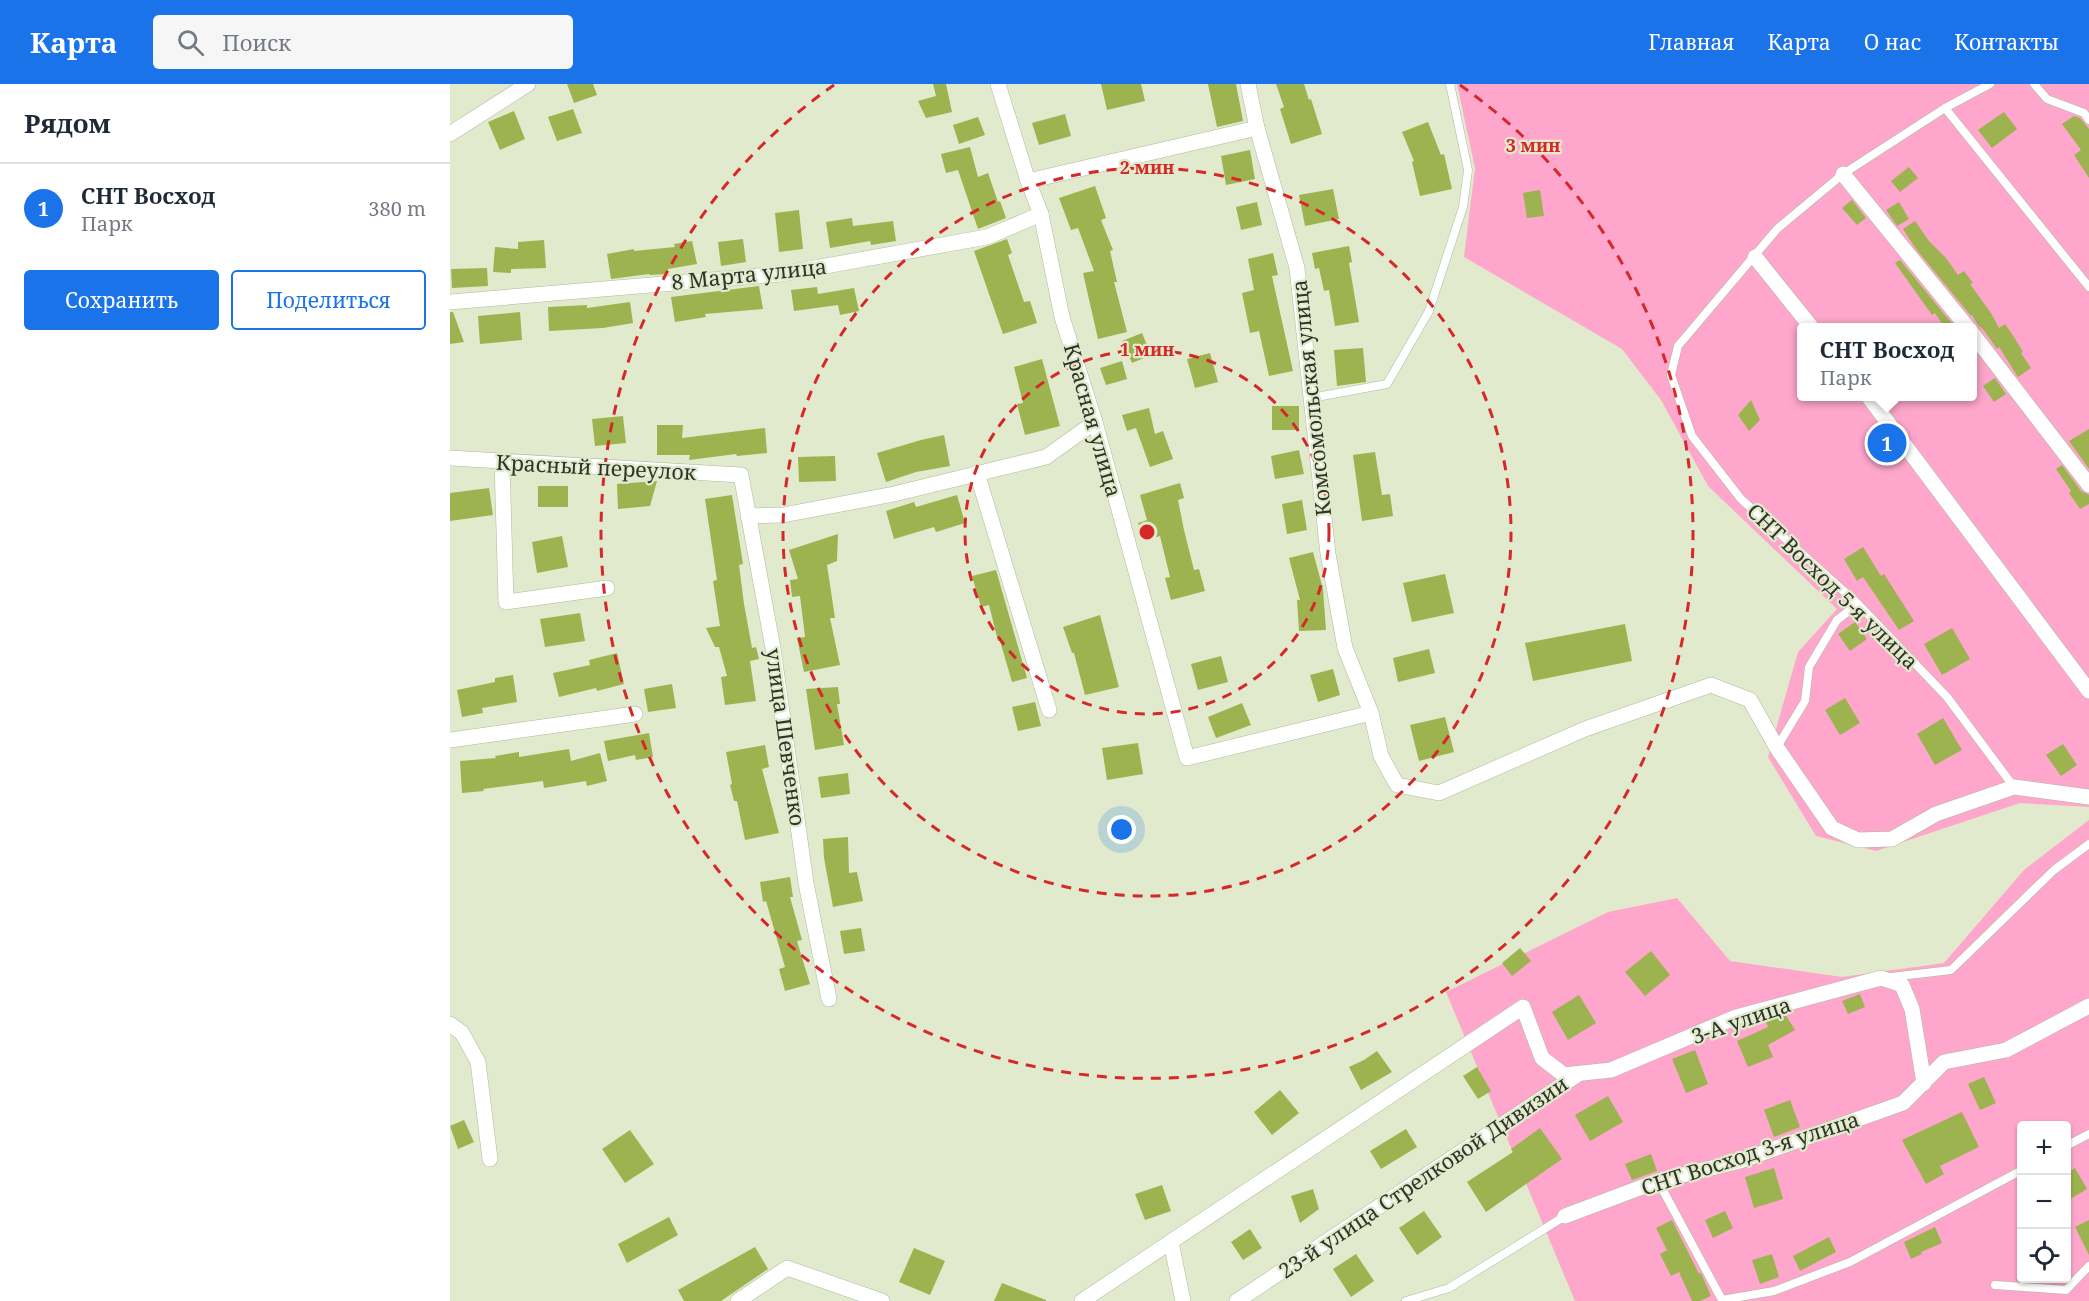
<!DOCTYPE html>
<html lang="ru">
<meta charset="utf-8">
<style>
body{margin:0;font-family:"Noto Serif",serif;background:#f6f6f7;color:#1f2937}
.controls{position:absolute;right:18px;bottom:18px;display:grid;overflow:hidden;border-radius:6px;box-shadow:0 2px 4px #0004}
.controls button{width:54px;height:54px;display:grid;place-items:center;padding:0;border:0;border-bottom:2px solid #e0e1e3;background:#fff;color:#1f2937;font:30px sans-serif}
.you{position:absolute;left:672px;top:746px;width:21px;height:21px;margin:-15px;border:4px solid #fff;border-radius:50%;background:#1a73e8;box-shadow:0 0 0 9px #1a73e833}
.badge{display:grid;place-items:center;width:39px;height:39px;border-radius:50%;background:#1a73e8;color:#fff;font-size:20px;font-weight:700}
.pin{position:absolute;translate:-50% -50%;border:3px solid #fff;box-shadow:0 2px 6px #0006}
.popup{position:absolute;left:1347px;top:239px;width:180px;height:78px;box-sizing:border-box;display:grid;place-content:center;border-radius:6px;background:#fff;filter:drop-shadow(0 2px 4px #0005);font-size:20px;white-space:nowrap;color:#747a83}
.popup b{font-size:22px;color:#1f2937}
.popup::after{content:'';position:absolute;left:50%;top:100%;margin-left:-12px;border:12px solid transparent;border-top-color:#fff}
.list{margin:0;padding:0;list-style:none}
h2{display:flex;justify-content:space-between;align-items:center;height:78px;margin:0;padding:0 24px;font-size:26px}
h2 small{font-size:20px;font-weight:400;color:#747a83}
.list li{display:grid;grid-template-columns:39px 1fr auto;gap:18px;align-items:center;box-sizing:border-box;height:90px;padding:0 24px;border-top:2px solid #e0e1e3}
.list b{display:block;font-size:22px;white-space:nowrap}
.list p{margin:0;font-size:20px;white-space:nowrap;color:#747a83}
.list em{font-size:20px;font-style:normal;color:#747a83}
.actions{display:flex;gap:12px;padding:18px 24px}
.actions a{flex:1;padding:14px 0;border:2px solid #1a73e8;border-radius:6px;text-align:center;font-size:21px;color:#1a73e8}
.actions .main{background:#1a73e8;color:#fff}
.icon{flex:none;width:33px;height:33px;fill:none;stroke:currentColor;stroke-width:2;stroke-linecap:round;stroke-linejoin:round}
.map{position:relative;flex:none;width:1639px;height:1217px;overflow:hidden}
header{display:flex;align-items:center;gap:36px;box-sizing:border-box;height:84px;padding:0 30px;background:#1a73e8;color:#fff}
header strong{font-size:28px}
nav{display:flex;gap:33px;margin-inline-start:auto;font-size:21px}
.search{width:420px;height:54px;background:#f6f6f7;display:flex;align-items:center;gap:15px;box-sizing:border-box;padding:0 21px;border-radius:6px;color:#747a83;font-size:22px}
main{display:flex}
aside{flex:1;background:#fff}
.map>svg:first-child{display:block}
.green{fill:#fea6cb;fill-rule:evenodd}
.building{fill:#9db350}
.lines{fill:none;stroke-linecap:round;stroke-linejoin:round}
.lane-casing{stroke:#b0b89d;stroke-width:9}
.street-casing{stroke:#b0b89d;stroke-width:16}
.lane{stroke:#fff;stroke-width:8}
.street{stroke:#fff;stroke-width:15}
.ring{fill:none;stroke:#d62828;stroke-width:3;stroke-dasharray:10 8}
.labels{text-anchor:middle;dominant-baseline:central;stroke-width:4.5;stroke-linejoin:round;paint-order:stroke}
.street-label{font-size:21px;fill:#303328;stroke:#e2eacd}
.centre{fill:#d62828;stroke:#e2eacd;stroke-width:3}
.ring-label{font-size:18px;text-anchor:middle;font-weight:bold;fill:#d62828;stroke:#e2eacd;stroke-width:4.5;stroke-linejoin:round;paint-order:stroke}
</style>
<header>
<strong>Карта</strong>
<div class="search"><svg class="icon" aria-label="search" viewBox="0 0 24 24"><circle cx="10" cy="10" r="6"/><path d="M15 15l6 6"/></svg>Поиск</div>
<nav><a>Главная</a><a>Карта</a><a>О нас</a><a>Контакты</a></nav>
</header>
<main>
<aside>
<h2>Рядом<small></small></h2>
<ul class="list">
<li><span class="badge">1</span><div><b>СНТ Восход</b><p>Парк</p></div><em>380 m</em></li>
</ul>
<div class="actions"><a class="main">Сохранить</a><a>Поделиться</a></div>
</aside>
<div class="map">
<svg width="1639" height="1217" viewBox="0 0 1639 1217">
<rect width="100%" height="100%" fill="#e2eacd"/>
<g class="green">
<path d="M 1007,0 L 1639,0 L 1639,723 L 1570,719 L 1426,767 L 1366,752 L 1318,673 L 1348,568 L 1387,525 L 1258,402 L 1211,316 L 1172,265 L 1014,173 L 1025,84 ZM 1352,244 L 1522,244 L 1522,312 L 1352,312 Z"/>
<path d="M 1639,736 L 1639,1217 L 1125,1217 L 996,908 L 1158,828 L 1227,814 L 1280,877 L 1392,893 L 1494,879 L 1574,786 ZM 1572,1042 L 1616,1042 L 1616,1194 L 1572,1194 Z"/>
</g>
<g class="building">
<polygon points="117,0 143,0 147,11 124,19"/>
<polygon points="483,0 496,0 502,28 476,34 468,17 486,12"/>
<polygon points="651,0 691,0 695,17 657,26"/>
<polygon points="758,0 786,0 793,37 767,43"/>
<polygon points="826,0 854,0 859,16 861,15 872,50 841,60 830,25 834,23"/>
<polygon points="123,25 132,49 107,57 98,33"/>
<polygon points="64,27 75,55 50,66 38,38"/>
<polygon points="1554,28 1567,45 1542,64 1528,46"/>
<polygon points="615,30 621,52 589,61 582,39"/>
<polygon points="1624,32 1630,34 1639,45 1639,94 1624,71 1631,66 1612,40"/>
<polygon points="528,33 535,51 509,60 503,41"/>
<polygon points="978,38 991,71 994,70 1002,105 970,112 962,78 964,77 952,48"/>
<polygon points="520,63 528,93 538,89 548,118 550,117 556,134 528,145 508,86 496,89 491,70"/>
<polygon points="800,66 805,95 776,101 771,72"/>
<polygon points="1459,83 1468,94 1450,108 1441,97"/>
<polygon points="645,102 656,134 651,136 663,166 660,167 667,198 664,198 677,248 648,255 633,189 644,187 628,144 621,146 609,114"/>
<polygon points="883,105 889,135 855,142 849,111"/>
<polygon points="1090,106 1094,132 1077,134 1073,109"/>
<polygon points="1402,116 1416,134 1407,141 1392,124"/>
<polygon points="807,118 812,141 791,146 786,123"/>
<polygon points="1449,118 1459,135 1447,142 1436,126"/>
<polygon points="349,126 353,165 329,168 325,129"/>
<polygon points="402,134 403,142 443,137 446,157 421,161 420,157 380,164 376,138"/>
<polygon points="1465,137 1479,157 1496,174 1508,191 1514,187 1523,199 1520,200 1541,229 1549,244 1555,240 1564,253 1573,268 1571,269 1581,284 1568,293 1549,263 1547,265 1533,245 1528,241 1522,231 1521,232 1466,165 1453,145"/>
<polygon points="293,155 296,178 271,182 268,158"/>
<polygon points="557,155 562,169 558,171 574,218 580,217 587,239 553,250 524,167"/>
<polygon points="94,156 96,184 61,185 61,189 43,188 45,163 68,165 68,158"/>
<polygon points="242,157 247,180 218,185 218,190 200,191 199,190 161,195 157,170 184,165 184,167 225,163 224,160"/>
<polygon points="899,162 902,178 899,179 909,238 885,242 879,206 874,207 869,184 865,185 862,169"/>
<polygon points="823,169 828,191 822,192 843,287 819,292 809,247 800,249 792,209 804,206 798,175"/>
<polygon points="1450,176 1504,242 1494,243 1485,229 1482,231 1445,179"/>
<polygon points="37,184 38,202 2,204 1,185"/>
<polygon points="309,202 313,225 255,230 256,233 225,238 221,213"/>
<polygon points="367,203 368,210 404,204 409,227 390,231 388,221 344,227 341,206"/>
<polygon points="180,218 183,239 153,244 99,247 98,223 137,221 137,224"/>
<polygon points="0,228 3,228 14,258 0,260"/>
<polygon points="70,228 72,256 30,260 28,232"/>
<polygon points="692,249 701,271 682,279 672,257"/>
<polygon points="913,264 916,298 887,302 884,266"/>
<polygon points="760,269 768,298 745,304 737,275"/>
<polygon points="592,275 610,342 575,351 567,320 573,319 564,283"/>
<polygon points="672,277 677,295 656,301 650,284"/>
<polygon points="1545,294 1556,310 1544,318 1533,302"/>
<polygon points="1301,316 1310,336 1299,347 1288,331"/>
<rect x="822" y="322" width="27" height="24"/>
<polygon points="699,324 705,350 713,347 723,375 700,383 686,344 677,347 672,331"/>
<polygon points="173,332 176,359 145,362 142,335"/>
<polygon points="207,341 233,341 232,354 315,344 317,369 287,372 286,370 239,376 240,371 207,371"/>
<polygon points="1639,345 1639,385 1619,357"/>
<polygon points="494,351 500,382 466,388 436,398 427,369 471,356"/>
<polygon points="849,366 854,390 825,395 821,372"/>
<polygon points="925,368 932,411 940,410 943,432 912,437 903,371"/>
<polygon points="385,372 386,397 349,398 348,373"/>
<polygon points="1612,381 1631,407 1639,411 1639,420 1630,425 1619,409 1621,407 1606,385"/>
<polygon points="207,397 200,422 168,425 167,400"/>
<polygon points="730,399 734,414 728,416 734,446 744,486 749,485 755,507 721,516 715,494 720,493 710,452 694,457 688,439 697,436 690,411"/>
<rect x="88" y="402" width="30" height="21"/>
<polygon points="39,404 43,431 0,437 0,409"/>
<polygon points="282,411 293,480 289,481 294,520 302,564 306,563 309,575 300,577 306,617 275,621 271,593 277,592 269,563 265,563 256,544 270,542 263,497 267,496 255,415"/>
<polygon points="507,411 515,439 486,448 484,443 444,455 436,427 464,418 466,423"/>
<polygon points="852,416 857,446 837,450 832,420"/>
<polygon points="388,450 387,477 377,481 385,534 380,534 390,581 354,588 347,554 355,553 350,512 342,513 340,496 348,495 339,466"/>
<polygon points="112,452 118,483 87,489 82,458"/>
<polygon points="1413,463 1431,492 1434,490 1464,537 1449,546 1413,493 1407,497 1394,475"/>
<polygon points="863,468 873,505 876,546 849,547 847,516 850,516 839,474"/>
<polygon points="546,486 577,594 562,598 550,557 548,557 539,521 531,523 522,492"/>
<polygon points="995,490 1004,529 962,538 953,499"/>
<polygon points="130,529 135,557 95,563 90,535"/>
<polygon points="650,531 669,603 635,611 624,569 622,569 613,543"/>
<polygon points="1405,538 1417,555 1400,567 1388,550"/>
<polygon points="1175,540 1182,577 1083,597 1075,559"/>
<polygon points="1502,544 1520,575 1492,591 1474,560"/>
<polygon points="979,565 985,589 948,598 943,574"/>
<polygon points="167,569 174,600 147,607 146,604 109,613 103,589 140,581 139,576"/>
<polygon points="771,572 778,598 748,606 741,580"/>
<polygon points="883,585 890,611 868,618 860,591"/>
<polygon points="63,591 67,618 32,624 33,629 12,633 7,606 45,598 45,594"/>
<polygon points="222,600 226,624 198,628 194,605"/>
<polygon points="388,603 390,620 387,620 394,661 365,666 356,605"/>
<polygon points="1395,614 1410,639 1390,651 1375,626"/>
<polygon points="585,618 591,642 568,647 562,623"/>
<polygon points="792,619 801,641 766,654 758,633"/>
<polygon points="995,633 1004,668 969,677 960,641"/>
<polygon points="1493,634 1512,666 1485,681 1467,650"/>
<polygon points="199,649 203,673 186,676 185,671 158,677 154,657"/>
<polygon points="688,659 693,690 657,696 652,664"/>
<polygon points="1613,660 1627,681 1611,692 1596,671"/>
<polygon points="315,661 319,683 312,685 329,749 295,756 287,717 284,717 280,701 282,700 276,668"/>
<polygon points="119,665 121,677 150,669 157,697 137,702 136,697 94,704 93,697 33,705 34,707 12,709 10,677 46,674 45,672 69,668 69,673"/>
<polygon points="398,689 400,710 371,714 368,693"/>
<polygon points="398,753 399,789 407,788 413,817 383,823 374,774 373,755"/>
<polygon points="340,793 343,813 340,813 352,856 347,857 360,900 335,907 329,885 335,883 316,817 313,818 310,798"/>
<polygon points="411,844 415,867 394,870 390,847"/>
<polygon points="1070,864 1081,877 1062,892 1052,879"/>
<polygon points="1201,867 1220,891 1195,912 1175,888"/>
<polygon points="1410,910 1415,923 1398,930 1392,917"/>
<polygon points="1129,911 1146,939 1118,956 1102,928"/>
<polygon points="1335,930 1345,946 1318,961 1323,973 1298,983 1287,957 1318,943 1316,938"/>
<polygon points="1245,966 1258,1000 1236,1009 1222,975"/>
<polygon points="927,967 942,988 911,1006 899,983 914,976"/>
<polygon points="1027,983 1041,1007 1028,1015 1013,992"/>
<polygon points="1534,993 1546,1019 1530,1026 1518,1000"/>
<polygon points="830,1006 849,1029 822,1051 804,1028"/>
<polygon points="1158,1012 1173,1038 1140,1057 1125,1031"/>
<polygon points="1340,1016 1350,1043 1324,1053 1314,1026"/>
<polygon points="1512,1028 1529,1063 1490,1082 1494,1090 1476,1100 1452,1056"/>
<polygon points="14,1036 24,1058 8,1065 0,1042"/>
<polygon points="1090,1044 1112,1075 1036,1128 1017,1098 1063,1068 1061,1065"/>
<polygon points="956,1045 967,1063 931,1085 920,1067"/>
<polygon points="180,1046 204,1080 175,1099 152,1065"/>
<polygon points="1201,1070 1207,1087 1182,1096 1175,1080"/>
<polygon points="1324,1084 1333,1115 1304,1124 1295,1093"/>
<polygon points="1625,1084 1637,1105 1617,1117 1617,1089"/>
<polygon points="712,1101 721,1127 695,1136 685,1110"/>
<polygon points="863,1105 869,1125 850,1139 841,1112"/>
<polygon points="974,1127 992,1153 967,1171 949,1144"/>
<polygon points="1275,1127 1283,1144 1263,1154 1255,1136"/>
<polygon points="219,1133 228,1151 177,1179 168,1160"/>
<polygon points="1222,1136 1249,1190 1251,1189 1261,1212 1250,1217 1242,1217 1229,1188 1221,1192 1210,1170 1217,1166 1206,1144"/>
<polygon points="1639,1136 1639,1171 1625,1143"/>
<polygon points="1485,1143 1492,1159 1471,1168 1472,1170 1461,1175 1454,1158"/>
<polygon points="800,1145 812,1164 793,1176 781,1158"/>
<polygon points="1379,1153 1386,1168 1350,1187 1343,1172"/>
<polygon points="305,1163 318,1185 271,1217 234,1217 228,1206"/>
<polygon points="464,1164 495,1177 480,1211 449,1198"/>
<polygon points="906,1170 924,1197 901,1213 883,1185"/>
<polygon points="1322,1170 1329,1193 1310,1200 1302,1176"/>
<polygon points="552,1199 596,1216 596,1217 544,1217"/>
</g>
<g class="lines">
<defs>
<g id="lane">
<polyline points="1540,0 1495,24 1393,90 1327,145 1228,262 1221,291 1242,352 1291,415 1408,520 1497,613 1564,703"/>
<polyline points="1584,0 1597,15 1634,29 1639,36"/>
<polyline points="1495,24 1639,203"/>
<polyline points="861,314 937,300 979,227 1013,123 1018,86 1000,0"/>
<polyline points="1327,663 1355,617 1359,583 1387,536 1408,520"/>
<polyline points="1441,893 1501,886 1604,786 1639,760"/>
<polyline points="1616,1062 1639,1050"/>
<polyline points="1208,1097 1272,1216 1324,1207 1400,1178 1572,1086"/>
<polyline points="1545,1201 1616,1206 1639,1182"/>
<polyline points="956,1217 999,1204 1115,1132"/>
</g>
<g id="street">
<polyline points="548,0 578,97 591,130 612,233 645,338 737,674 921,629"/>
<polyline points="798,0 807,44 847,184 878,470 895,564 921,629 931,672 947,701 989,709 1135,645 1261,601 1300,616 1327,664 1382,744 1408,756 1442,755 1486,730 1564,703 1639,713"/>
<polyline points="0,50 78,0"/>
<polyline points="1393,90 1518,244"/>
<polyline points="578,97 807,44"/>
<polyline points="1305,173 1362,244"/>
<polyline points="0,218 331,190 537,153 591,130"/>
<polyline points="1522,249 1639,401"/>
<polyline points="1418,312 1639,607"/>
<polyline points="0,374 291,391 323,564 356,799 379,915"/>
<polyline points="52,377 56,518 157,504"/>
<polyline points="527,389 599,626"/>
<polyline points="298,432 333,431 444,410 596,373 645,338"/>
<polyline points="0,656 185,630"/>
<polyline points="0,940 12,949 28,978 40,1075"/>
<polyline points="1115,1132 1208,1097 1290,1077 1453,1019 1494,978 1556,966 1639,922"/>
<polyline points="721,1158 733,1217"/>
<polyline points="288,1217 337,1184 432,1217"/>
<polyline points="632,1217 1073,923 1092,974 1114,991 1161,986 1286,933 1431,894 1452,901 1462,925 1474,999"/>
<polyline points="787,1217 1127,991"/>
</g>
</defs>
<use href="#lane" class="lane-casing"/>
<use href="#street" class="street-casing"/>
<use href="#lane" class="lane"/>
<use href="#street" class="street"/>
</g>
<g class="ring">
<circle cx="697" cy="448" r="182"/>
<circle cx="697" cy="448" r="364"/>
<path d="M1010 1A546 546 0 1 1 384 1"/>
</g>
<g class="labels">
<g class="street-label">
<text transform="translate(299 190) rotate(-6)">8 Марта улица</text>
<text transform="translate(861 314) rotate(-96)">Комсомольская улица</text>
<text transform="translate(643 336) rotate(74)">Красная улица</text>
<text transform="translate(146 383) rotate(3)">Красный переулок</text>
<text transform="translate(1383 502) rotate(44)">СНТ Восход 5-я улица</text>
<text transform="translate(336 653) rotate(82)">улица Шевченко</text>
<text transform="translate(1291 936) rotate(-19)">3-А улица</text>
<text transform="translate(1300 1069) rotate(-18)">СНТ Восход 3-я улица</text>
<text transform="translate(973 1093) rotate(-34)">23-й улица Стрелковой Дивизии</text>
</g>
</g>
<circle cx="697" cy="448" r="9" class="centre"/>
<g class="ring-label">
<text x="1083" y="68">3 мин</text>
<text x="697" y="90">2 мин</text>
<text x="697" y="272">1 мин</text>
</g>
</svg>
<div class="controls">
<button>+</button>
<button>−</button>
<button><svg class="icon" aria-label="locate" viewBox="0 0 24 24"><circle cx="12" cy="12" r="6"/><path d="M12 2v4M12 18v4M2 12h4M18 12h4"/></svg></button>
</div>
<div class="you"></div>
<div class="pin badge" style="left:1437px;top:359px">1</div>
<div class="popup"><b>СНТ Восход</b>Парк</div>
</div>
</main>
